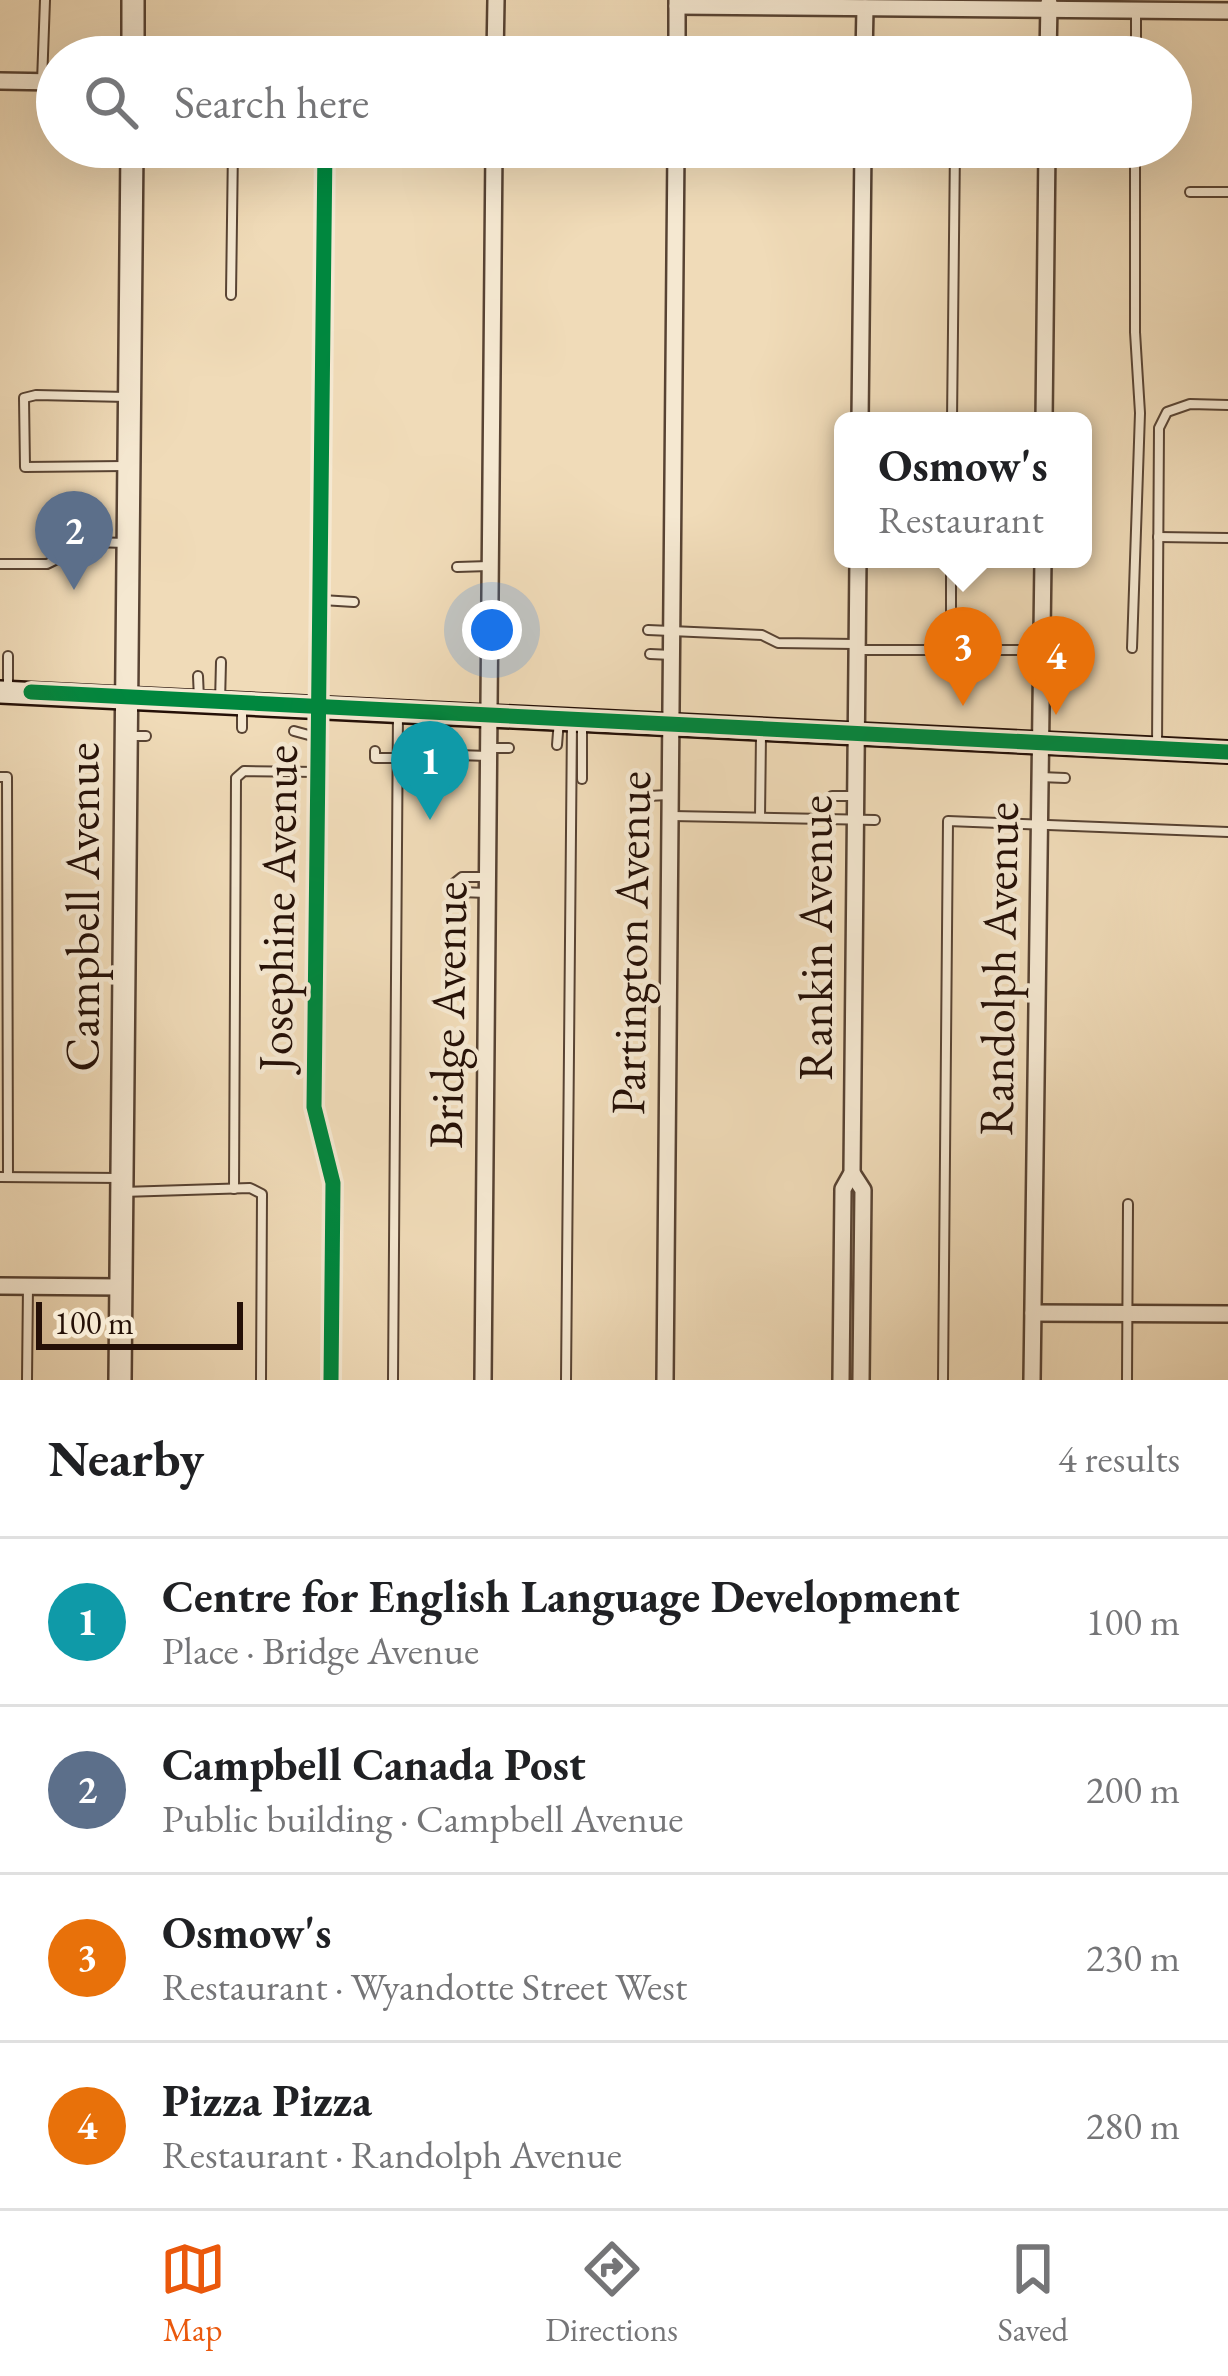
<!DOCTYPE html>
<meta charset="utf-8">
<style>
body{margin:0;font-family:"EB Garamond",serif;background:#f6f6f6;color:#202124}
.scale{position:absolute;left:36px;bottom:30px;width:207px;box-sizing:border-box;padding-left:12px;border:6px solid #251007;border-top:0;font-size:33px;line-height:42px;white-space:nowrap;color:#251007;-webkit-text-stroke:9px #f5e8d1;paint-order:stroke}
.you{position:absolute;left:492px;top:630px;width:42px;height:42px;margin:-30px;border:9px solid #fff;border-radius:50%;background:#1a73e8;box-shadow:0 0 0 18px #1a73e833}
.badge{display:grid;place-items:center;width:78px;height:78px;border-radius:50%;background:#ea580c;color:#fff;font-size:39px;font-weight:700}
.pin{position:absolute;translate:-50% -99px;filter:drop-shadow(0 3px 6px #0008)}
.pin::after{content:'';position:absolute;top:63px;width:42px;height:36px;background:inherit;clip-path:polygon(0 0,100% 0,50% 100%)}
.popup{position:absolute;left:834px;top:412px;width:258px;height:156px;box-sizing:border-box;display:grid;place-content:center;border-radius:18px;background:#fff;filter:drop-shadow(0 3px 9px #0005);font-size:39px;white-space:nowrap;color:#757577}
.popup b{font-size:45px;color:#202124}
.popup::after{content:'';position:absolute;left:50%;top:100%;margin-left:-24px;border:24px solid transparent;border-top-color:#fff}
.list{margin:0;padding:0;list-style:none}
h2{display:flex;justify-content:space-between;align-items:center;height:156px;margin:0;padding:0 48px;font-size:51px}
h2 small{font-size:39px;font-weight:400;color:#757577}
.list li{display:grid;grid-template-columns:78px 1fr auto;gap:36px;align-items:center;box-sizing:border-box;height:168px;padding:0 48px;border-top:3px solid #e0e0e0}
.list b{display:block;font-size:45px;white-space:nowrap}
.list p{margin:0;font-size:39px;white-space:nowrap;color:#757577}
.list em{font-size:39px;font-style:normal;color:#757577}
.icon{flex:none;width:66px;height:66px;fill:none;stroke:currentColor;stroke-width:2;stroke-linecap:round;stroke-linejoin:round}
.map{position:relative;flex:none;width:1228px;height:1380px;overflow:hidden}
.search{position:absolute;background:#fff;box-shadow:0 12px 48px #0002;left:36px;right:36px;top:36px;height:132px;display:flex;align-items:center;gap:30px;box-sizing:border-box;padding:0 42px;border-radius:66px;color:#757577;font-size:45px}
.sheet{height:828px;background:#fff}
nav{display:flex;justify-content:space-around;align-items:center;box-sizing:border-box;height:168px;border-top:3px solid #e0e0e0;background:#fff;font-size:33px;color:#757577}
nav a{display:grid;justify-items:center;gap:6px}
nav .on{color:#ea580c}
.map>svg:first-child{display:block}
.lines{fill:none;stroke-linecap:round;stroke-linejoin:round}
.service-casing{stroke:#584333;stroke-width:12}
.minor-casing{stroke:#584333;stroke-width:20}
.tertiary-casing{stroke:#584333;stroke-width:26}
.secondary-casing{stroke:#251007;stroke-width:26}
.service{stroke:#f5e8d1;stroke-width:8}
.minor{stroke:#f5e8d1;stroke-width:15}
.tertiary{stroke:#f5e8d1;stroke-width:21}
.secondary{stroke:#f5e8d1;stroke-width:21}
.cycleway-casing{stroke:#f5e8d1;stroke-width:22}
.cycleway{stroke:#00873e;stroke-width:15}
.labels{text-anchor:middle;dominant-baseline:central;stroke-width:9;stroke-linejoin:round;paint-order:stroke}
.street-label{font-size:48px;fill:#251007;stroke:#f5e8d1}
</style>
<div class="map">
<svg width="1228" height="1380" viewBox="0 0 1228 1380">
<rect width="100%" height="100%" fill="#f0dbb8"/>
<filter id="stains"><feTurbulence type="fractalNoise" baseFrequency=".00167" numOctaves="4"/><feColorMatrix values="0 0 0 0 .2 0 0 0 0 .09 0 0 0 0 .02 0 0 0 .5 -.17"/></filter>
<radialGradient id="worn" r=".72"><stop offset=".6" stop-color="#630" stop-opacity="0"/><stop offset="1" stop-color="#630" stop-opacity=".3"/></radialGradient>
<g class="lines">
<defs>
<g id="service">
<polyline points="1136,57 1136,12"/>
<polyline points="42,82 45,0"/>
<polyline points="1190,192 1228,192"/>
<polyline points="231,295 233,147"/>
<polyline points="952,421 955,147"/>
<polyline points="125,466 25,467 24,398 36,395 127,397"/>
<polyline points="1158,537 1228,538"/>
<polyline points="0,564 47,564 92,542 126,543"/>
<polyline points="457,567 489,566"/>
<polyline points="322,600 354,602"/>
<polyline points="648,630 762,635 778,643 855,644"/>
<polyline points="1132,648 1140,413 1135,332 1135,147"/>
<polyline points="858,650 1061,650"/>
<polyline points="951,651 951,559"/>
<polyline points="650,654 672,655"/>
<polyline points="198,676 199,699"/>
<polyline points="1043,677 1062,678"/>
<polyline points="8,690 8,656"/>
<polyline points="220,702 221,662"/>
<polyline points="242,704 242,728"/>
<polyline points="582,726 582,779"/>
<polyline points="294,731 316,737"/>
<polyline points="127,736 146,736"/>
<polyline points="557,745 559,720"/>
<polyline points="489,748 509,748"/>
<polyline points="1157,748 1159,428 1167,412 1190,404 1228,405"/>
<polyline points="375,751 375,758 398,758"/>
<polyline points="457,755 488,756"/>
<polyline points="0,777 7,777 8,1177"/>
<polyline points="1040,777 1065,778"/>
<polyline points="647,796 669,795"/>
<polyline points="832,796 854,796"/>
<polyline points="672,816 875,820"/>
<polyline points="760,817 761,735"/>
<polyline points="452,885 462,877 486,877"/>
<polyline points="452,885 460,892 487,893"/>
<polyline points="0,1177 120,1178"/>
<polyline points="234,1189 236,778 244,771 318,772"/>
<polyline points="122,1192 250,1188 262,1194 261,1380"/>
<polyline points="27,1380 28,1286"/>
<polyline points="393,1380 398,712"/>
<polyline points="566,1380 572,722"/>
<polyline points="943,1380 948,821 1228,832"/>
<polyline points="1127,1380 1128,1204"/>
</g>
<g id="minor">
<polyline points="677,6 1228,11"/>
<polyline points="495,57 496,0"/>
<polyline points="677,57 677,0"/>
<polyline points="864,57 865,8"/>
<polyline points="1048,57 1049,3"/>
<polyline points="0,81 57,82"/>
<polyline points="325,147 314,1107 333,1183 331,1380"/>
<polyline points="860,421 863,147"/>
<polyline points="1044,421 1047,147"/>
<polyline points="852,1173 863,1190 861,1380"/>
<polyline points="0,1286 121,1287"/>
<polyline points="1033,1313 1228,1314"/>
<polyline points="483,1380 494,147"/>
<polyline points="665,1380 676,147"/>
<polyline points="841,1380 843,1189 852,1173 858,559"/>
<polyline points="1032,1380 1043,559"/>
</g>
<g id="tertiary">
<polyline points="133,57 133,0"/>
<polyline points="120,1380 132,147"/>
</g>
<polyline id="secondary" points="0,692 1228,752"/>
</defs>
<use href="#service" class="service-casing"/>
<use href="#minor" class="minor-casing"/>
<use href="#tertiary" class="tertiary-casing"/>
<use href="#secondary" class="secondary-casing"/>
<use href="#service" class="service"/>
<use href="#minor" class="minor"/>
<use href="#tertiary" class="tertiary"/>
<use href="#secondary" class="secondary"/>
<defs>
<g id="cycleway">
<polyline points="325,147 314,1107 333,1183 331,1380"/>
<polyline points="31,692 1228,752"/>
</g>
</defs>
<use href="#cycleway" class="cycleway-casing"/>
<use href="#cycleway" class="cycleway"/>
</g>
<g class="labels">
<g class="street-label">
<text transform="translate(82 907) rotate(-90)">Campbell Avenue</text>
<text transform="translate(277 908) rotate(-89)">Josephine Avenue</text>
<text transform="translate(815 938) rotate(-90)">Rankin Avenue</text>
<text transform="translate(630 943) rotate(-89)">Partington Avenue</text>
<text transform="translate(998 969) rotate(-89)">Randolph Avenue</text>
<text transform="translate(447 1015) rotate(-89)">Bridge Avenue</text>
</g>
</g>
<rect width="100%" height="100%" filter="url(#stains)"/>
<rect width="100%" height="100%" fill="url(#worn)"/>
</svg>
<div class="scale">100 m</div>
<div class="you"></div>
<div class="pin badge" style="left:430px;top:820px;background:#0f9aa8">1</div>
<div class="pin badge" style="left:74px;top:590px;background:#5c6f8a">2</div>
<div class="pin badge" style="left:963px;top:706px;background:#e8710a">3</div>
<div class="popup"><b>Osmow's</b>Restaurant</div>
<div class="pin badge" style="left:1056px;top:715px;background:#e8710a">4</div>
<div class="search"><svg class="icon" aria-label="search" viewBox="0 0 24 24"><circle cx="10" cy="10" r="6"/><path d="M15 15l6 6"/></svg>Search here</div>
</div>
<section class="sheet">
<h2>Nearby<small>4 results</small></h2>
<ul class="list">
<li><span class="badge" style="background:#0f9aa8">1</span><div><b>Centre for English Language Development</b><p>Place · Bridge Avenue</p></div><em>100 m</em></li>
<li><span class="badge" style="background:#5c6f8a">2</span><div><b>Campbell Canada Post</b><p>Public building · Campbell Avenue</p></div><em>200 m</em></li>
<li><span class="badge" style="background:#e8710a">3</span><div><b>Osmow's</b><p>Restaurant · Wyandotte Street West</p></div><em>230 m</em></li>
<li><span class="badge" style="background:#e8710a">4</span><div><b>Pizza Pizza</b><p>Restaurant · Randolph Avenue</p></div><em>280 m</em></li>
</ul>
</section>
<nav>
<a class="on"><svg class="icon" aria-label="map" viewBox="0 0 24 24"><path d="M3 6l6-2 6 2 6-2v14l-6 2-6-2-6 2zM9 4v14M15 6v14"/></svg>Map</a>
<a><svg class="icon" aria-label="directions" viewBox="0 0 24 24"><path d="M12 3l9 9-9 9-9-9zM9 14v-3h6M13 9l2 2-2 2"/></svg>Directions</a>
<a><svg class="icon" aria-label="saved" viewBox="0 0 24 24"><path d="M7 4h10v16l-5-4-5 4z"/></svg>Saved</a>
</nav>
